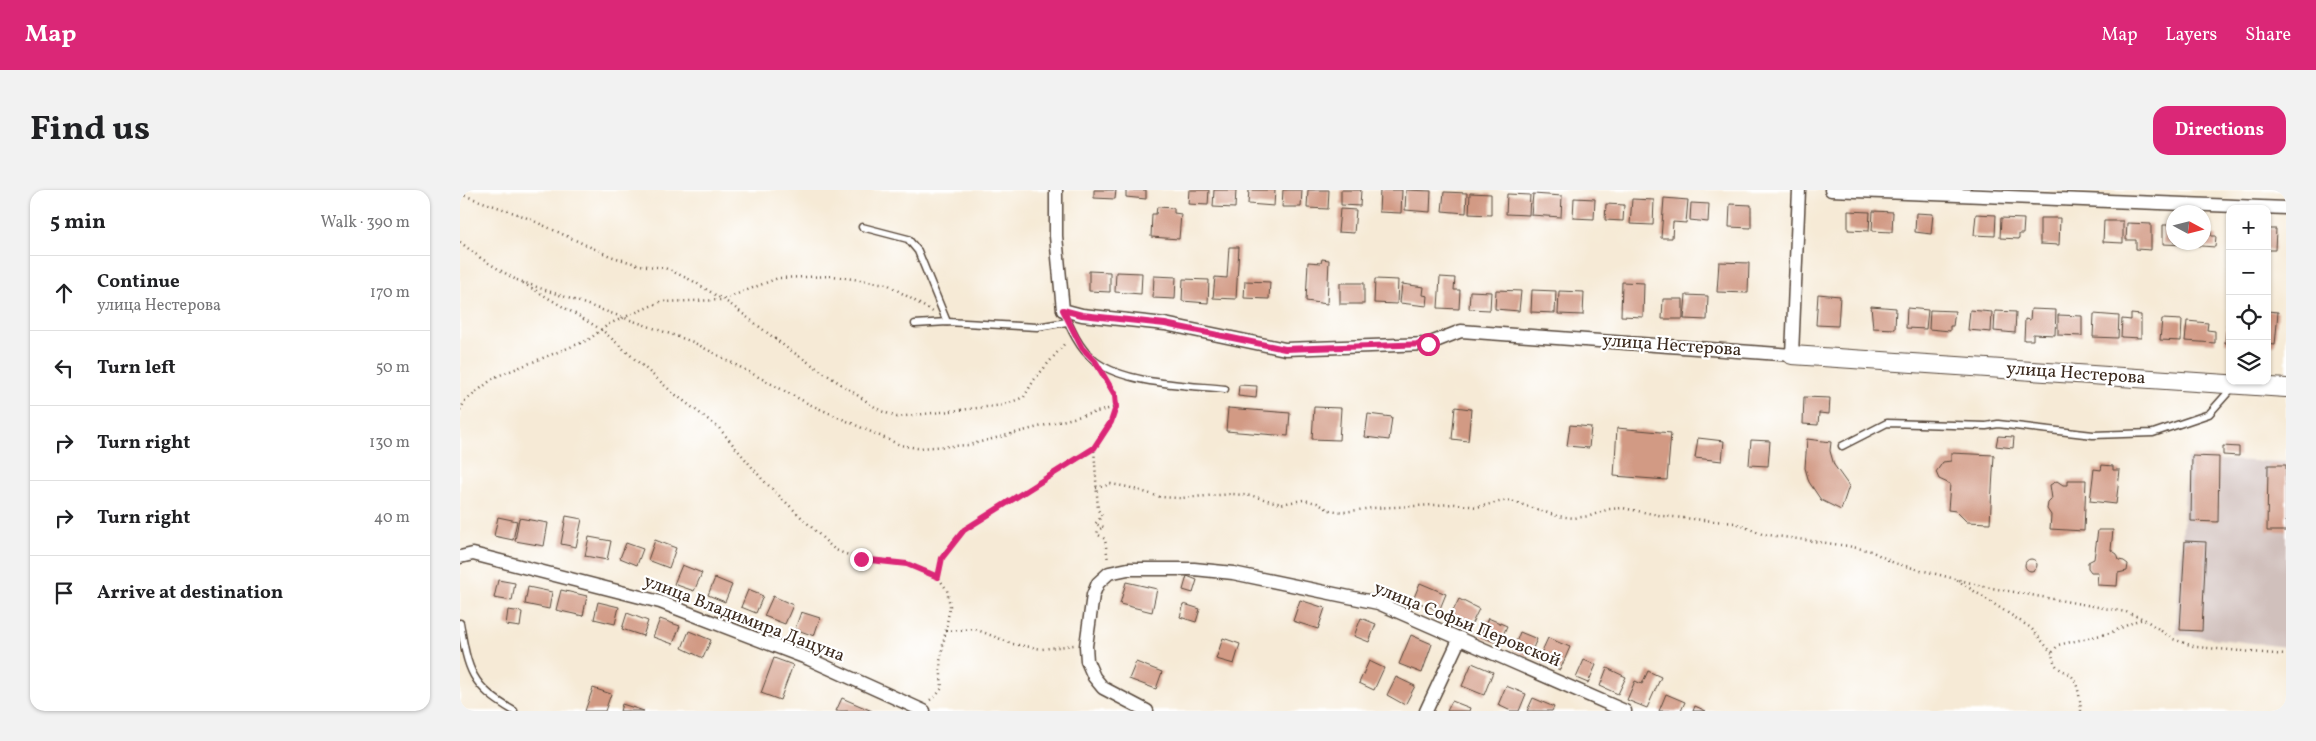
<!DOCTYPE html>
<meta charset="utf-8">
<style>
body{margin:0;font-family:Vollkorn,serif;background:#f2f2f2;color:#202124}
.controls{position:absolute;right:15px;top:15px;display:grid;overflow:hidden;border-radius:10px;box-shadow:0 1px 4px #0004}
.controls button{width:45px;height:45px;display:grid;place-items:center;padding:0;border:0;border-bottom:1px solid #e0e0e0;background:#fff;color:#202124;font:25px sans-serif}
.compass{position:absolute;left:1706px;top:15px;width:45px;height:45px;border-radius:50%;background:#fff;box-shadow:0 1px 4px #0004;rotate:97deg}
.stop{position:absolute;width:15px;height:15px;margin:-11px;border:4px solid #db2777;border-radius:50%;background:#fff}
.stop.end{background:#db2777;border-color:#fff;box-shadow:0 1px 5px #0008}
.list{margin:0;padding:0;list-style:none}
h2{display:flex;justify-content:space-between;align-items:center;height:65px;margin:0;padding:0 20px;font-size:21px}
h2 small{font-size:16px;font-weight:400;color:#757577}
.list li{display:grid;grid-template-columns:32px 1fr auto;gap:15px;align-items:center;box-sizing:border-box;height:75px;padding:0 20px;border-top:1px solid #e0e0e0}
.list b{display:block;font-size:19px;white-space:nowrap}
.list p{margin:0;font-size:16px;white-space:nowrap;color:#757577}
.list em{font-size:16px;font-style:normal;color:#757577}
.icon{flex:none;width:28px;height:28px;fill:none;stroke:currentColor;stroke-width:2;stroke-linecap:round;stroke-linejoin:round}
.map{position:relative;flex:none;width:1826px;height:521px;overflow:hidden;border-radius:15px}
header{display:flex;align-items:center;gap:30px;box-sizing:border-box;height:70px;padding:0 25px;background:#db2777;color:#fff}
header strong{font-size:24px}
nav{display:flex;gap:28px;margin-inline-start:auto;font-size:18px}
.intro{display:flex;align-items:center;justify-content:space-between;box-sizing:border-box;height:120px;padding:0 30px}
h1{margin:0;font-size:35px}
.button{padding:12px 22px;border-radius:15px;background:#db2777;color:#fff;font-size:18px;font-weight:700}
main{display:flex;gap:30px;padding:0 30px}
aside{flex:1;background:#fff;border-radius:15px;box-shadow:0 1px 4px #0004}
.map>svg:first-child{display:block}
.industrial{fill:#d0c0bc}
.building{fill:#d29a84}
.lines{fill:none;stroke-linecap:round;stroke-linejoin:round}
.lane-casing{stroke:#57473a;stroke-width:9}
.street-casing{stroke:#57473a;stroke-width:15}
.secondary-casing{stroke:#57473a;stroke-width:20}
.path{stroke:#57473a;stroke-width:2.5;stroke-dasharray:1 4;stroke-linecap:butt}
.lane{stroke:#fff;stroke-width:6}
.street{stroke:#fff;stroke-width:12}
.secondary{stroke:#fff;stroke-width:18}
.route{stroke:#db2777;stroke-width:6}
.labels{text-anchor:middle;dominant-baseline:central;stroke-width:4.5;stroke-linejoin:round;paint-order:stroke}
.street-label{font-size:18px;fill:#3b2a1e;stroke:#fff}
</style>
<header>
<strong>Map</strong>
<nav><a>Map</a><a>Layers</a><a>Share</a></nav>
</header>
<div class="intro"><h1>Find us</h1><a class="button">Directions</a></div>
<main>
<aside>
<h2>5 min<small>Walk · 390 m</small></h2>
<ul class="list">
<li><svg class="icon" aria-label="ahead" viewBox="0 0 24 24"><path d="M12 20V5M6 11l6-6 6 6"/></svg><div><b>Continue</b><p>улица Нестерова</p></div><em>170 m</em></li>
<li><svg class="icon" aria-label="left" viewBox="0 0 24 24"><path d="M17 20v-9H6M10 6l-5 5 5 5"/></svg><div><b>Turn left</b></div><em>50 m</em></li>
<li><svg class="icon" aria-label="right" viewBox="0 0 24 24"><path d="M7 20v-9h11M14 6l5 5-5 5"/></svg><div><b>Turn right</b></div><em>130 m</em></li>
<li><svg class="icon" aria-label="right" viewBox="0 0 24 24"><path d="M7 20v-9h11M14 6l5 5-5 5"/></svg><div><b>Turn right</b></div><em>40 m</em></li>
<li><svg class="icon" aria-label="arrive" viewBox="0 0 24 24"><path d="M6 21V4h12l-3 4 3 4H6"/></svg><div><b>Arrive at destination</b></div></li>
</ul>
</aside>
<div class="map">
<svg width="1826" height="521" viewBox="0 0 1826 521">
<rect width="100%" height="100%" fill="#fff"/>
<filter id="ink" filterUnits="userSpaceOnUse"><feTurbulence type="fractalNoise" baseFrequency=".02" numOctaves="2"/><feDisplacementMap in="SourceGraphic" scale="10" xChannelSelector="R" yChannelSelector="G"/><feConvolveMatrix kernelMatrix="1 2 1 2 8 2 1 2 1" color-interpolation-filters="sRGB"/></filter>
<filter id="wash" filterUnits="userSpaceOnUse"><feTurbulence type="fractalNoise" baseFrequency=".0096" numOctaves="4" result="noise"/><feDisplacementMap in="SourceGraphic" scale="20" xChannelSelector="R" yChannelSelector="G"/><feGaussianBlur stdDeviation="1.12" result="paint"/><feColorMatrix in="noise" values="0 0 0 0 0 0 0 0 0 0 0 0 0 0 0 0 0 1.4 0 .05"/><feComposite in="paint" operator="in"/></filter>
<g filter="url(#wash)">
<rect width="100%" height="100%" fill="#f6ead6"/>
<polygon class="industrial" points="1727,269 1826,272 1826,457 1716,444"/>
<g id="blocks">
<g class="building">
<polygon points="634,0 656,0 655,9 634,8"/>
<polygon points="666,0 686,0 686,9 666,7"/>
<polygon points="729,0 749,0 748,15 728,14"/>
<polygon points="754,0 776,0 775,18 753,17"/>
<polygon points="789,0 815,0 814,16 788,14"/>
<polygon points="823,0 842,0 841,17 822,17"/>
<polygon points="848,0 869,0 868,19 847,18"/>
<polygon points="881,0 901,0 900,16 881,15"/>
<polygon points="920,0 942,0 941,23 919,22"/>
<polygon points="946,0 971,1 970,22 945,20"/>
<polygon points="984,2 1007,3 1006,23 982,21"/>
<polygon points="1010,3 1031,4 1031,25 1009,24"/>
<polygon points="1047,4 1070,5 1069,25 1046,24"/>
<polygon points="1073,4 1102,6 1101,27 1071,25"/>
<polygon points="1114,8 1135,9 1134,29 1113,28"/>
<polygon points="1204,8 1228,10 1226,33 1213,32 1212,48 1201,48"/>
<polygon points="1172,9 1194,10 1193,35 1170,34"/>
<polygon points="1231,13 1249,14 1248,32 1230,30"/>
<polygon points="1146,14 1164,15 1163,31 1145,30"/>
<polygon points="1270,14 1291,15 1291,38 1269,37"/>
<polygon points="697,17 714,18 714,23 721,24 719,49 691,47 692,24 696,24"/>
<polygon points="880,19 896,20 894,43 878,42"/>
<polygon points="1388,21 1410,22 1409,41 1388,40"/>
<polygon points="1413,21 1433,22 1432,42 1412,41"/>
<polygon points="1456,23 1473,24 1471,44 1455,42"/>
<polygon points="1516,24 1536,25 1535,46 1514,45"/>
<polygon points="1541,28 1564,29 1563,44 1559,44 1559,49 1540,48"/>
<polygon points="1580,28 1600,28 1599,55 1580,54"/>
<polygon points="1644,31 1663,31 1663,53 1643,52"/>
<polygon points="1667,33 1691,34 1691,60 1676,59 1676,50 1666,50"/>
<polygon points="1703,35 1714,35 1714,52 1726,52 1726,55 1703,54"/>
<polygon points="1744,37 1751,37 1751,46 1756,46 1755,57 1729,55 1729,52 1744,52"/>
<polygon points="1807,39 1816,39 1815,60 1807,60"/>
<polygon points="769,57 779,57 776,109 753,108 755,87 767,88"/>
<polygon points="862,69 869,70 867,114 846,111 848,72 861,73"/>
<polygon points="1259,72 1289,73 1288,103 1257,102"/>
<polygon points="629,81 650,82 650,102 629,101"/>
<polygon points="656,82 682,83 681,104 655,102"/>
<polygon points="694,86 716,87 715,109 693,108"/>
<polygon points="980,87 995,88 994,100 1000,100 999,119 978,118"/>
<polygon points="723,89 749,90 748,113 722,111"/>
<polygon points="915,89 938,90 937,114 914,113"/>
<polygon points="785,91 810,92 809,109 784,108"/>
<polygon points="1162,92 1184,93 1183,127 1161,126"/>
<rect x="880" y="93" width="24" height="21"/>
<polygon points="942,94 964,97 963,105 968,106 967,116 940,113"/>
<polygon points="1036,100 1061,101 1059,121 1035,119"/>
<polygon points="1072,100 1096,101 1095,123 1071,122"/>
<polygon points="1010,101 1031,102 1030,120 1009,119"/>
<polygon points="1099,101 1124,102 1123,125 1098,124"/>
<polygon points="1358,104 1380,106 1378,136 1356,135"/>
<polygon points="1226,105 1248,106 1247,130 1224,129"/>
<polygon points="1203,109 1223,109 1223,129 1202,129"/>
<polygon points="1411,116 1436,118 1435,139 1413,138"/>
<polygon points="1447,118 1468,120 1466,139 1446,138"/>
<polygon points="1571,119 1596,120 1595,145 1573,144 1573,150 1564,150 1565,129 1570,130"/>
<polygon points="1470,120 1495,121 1493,136 1490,136 1490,141 1469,139"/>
<polygon points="1510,120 1532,122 1531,142 1508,140"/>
<polygon points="1535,121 1556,122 1555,143 1534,141"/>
<polygon points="1807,121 1818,122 1815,155 1807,154"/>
<polygon points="1634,124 1659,126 1658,148 1633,147"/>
<polygon points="1671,124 1681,125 1681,148 1661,147 1662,129 1671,130"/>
<polygon points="1598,125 1622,126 1622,146 1598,145"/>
<polygon points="1702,129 1722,130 1721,151 1700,150"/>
<polygon points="1727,131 1748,133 1747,140 1755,141 1755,153 1725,151"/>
<polygon points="1767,135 1770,135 1770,153 1765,153"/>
<polygon points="779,195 797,196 796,208 778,206"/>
<polygon points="1344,207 1370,208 1369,224 1359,223 1358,235 1343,234"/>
<polygon points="854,217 881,218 879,250 852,249"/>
<polygon points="995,217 1011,219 1008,251 992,249"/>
<polygon points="768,218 830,223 828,246 766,241"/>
<polygon points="908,224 932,227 929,250 905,247"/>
<polygon points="1110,235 1131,237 1129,258 1107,256"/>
<polygon points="1157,238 1211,243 1207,290 1154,286"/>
<polygon points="1538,246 1554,247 1553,258 1536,256"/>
<polygon points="1238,248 1264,251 1262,271 1235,268"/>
<polygon points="1347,249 1371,252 1370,261 1374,275 1389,296 1381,320 1361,310 1349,292 1345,278"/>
<polygon points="1291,250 1310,251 1308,276 1289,275"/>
<polygon points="1763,256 1779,257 1779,266 1763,265"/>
<polygon points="1491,263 1534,265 1530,333 1507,332 1496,321 1488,320 1490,294 1479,289 1476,282 1483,272 1491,271"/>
<polygon points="1732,266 1759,267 1758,332 1731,331"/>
<polygon points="1642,275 1653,276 1653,280 1660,280 1656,314 1630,311 1634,279 1641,280"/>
<polygon points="1808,275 1826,275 1826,341 1807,341"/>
<polygon points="1608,290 1626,290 1624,341 1590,339 1591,325 1587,319 1588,313 1592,309 1590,295 1597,291 1603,295 1608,295"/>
<polygon points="106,326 122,329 116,357 101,354"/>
<polygon points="38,327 57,331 53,350 34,346"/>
<polygon points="59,328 88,333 84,356 55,351"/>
<polygon points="1638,340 1653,340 1651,360 1657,364 1659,370 1664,371 1668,374 1667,381 1658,383 1657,396 1637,395 1638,382 1631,382 1628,378 1628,372 1634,369"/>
<polygon points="129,347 151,351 147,370 125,366"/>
<polygon points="195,350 216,358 209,378 188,370"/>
<polygon points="1725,351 1746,352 1742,441 1720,440"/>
<polygon points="166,353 183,359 177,375 160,368"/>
<circle cx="1571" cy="375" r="6"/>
<polygon points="222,375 242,383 234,401 214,394"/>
<polygon points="727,386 737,390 733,403 723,400"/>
<polygon points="255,388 272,395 265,412 248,405"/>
<polygon points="38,390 55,393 52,411 34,408"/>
<polygon points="666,392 697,399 692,422 660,414"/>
<polygon points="960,393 986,404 979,421 953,410"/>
<polygon points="68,397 92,402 89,419 65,414"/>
<polygon points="101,400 127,406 123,426 96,420"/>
<polygon points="288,400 303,406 296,423 281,417"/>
<polygon points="313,406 333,415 325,434 304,426"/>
<polygon points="999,409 1019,419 1010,437 990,427"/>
<polygon points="840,410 865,418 858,439 833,431"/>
<polygon points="138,412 159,417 155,434 134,429"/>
<polygon points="724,414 740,419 736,432 720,427"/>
<polygon points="48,420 62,422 60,437 46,435"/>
<polygon points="341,422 360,428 354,446 335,439"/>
<polygon points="167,423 188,431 183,446 162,439"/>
<polygon points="901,428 916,434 909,452 894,446"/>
<polygon points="1028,428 1047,436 1039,454 1020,446"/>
<polygon points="200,429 220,436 213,454 193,447"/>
<polygon points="229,441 251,450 243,468 222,458"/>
<polygon points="1060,442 1077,449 1069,467 1053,460"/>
<polygon points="951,445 972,454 962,483 939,474"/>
<polygon points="763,448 780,454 774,474 756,469"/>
<polygon points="1088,448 1110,457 1100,480 1078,470"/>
<polygon points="314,468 333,475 320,510 301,503"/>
<polygon points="1124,470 1136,475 1128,493 1116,488"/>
<polygon points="909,471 924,478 914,500 899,493"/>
<polygon points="676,472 702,482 696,499 669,489"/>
<polygon points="1012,473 1033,482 1024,505 1002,496"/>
<polygon points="1147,478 1166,487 1158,504 1140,496"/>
<polygon points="1188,481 1201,487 1187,518 1167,510 1175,491 1182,494"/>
<polygon points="936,487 955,496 945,515 927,505"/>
<polygon points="1046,496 1066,504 1059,521 1051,521 1038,515"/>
<polygon points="133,498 151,504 145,521 125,521"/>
<polygon points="1206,504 1225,512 1221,521 1199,521"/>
<polygon points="382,508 412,521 376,521"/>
<polygon points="1073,508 1094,517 1092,521 1067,521"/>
<polygon points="992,511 1010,518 1009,521 987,521"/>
<polygon points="162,514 184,521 160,521"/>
<polygon points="1235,516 1246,521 1233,521"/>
</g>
</g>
</g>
<g filter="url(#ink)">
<use href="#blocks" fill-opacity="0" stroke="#57473a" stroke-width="1"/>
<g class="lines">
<defs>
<g id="lane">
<polyline points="402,37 448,49 458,61 487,132"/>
<path d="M 603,120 C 610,138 619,159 635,171 C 665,194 727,195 765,199"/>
<polyline points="455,134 487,132 577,137 607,132"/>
<polyline points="1382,256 1427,233 1526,236 1538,234 1633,245 1693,243 1749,224 1772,198"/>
<path d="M 0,433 C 8,481 11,496 54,521"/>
</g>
<g id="street">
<polyline points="596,0 596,46 603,120 622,125 705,134 825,159 968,154 1001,141 1332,165 1339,0"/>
<polyline points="1371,0 1826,18"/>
<polyline points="0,367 13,364 200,412 349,469 464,521"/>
<polyline points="687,521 643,498 634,487 627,471 626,456 633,405 638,393 649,383 668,379 734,379 773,383 918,413 1165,521"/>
<polyline points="966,521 1000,448"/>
</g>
<polyline id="secondary" points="1332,165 1826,198"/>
</defs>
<use href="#lane" class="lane-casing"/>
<use href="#street" class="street-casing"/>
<use href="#secondary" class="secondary-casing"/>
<g class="path">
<polyline points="0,4 63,26 150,66 179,75 205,78 233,91 270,114 327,158 421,221 437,227 544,215 564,207 574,190 606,152"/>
<polyline points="0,52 22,69 58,91"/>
<polyline points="57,90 233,152 349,214 440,255 457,258 509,255 656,217"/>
<path d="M 63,93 L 142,140 L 212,202 L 259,238 L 302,289 L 374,359 C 397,371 422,370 446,374 C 457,377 468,382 478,387"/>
<polyline points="646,189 655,205 656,217 651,232 634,258 638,320 642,326 635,334 644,337 638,340 637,344 645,349 648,371"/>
<polyline points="0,220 5,211 35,187 128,150 149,134 200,112 262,110 318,88 373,86 427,94 473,122"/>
<polyline points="636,298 651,294 668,297 700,307 720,308 773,304 793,306 821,314 843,310 857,313 869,320 884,322 912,318 995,314 1017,317 1048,310 1097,326 1114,328 1130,326 1149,319 1163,318 1203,326 1275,333 1302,344 1388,356 1411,361 1434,373 1526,397 1666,422 1684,429"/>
<polyline points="1497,390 1571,438 1592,463"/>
<polyline points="486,441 515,439 553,454 582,459 614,455"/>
<polyline points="470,510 476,506 482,498 480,472 490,416 487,400 478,387 481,368 504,340 634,258"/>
<path d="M 1621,521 C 1620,511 1619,498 1614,489 C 1606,477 1595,485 1592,463 L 1598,455 L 1650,443 L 1676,431 L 1684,429 L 1713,449 L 1736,457 L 1826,465"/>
</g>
<use href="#lane" class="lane"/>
<use href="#street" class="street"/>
<use href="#secondary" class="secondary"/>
</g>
</g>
<g class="lines" filter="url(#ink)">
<polyline class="route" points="401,369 447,374 478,387 482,368 504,340 634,258 651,232 656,217 655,205 635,171 622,158 603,120 622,125 705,134 825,159 968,154"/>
</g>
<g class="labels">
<g class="street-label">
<text transform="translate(1212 156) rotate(4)">улица Нестерова</text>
<text transform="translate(1616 184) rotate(4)">улица Нестерова</text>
<text transform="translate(284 429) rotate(21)">улица Владимира Дацуна</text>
<text transform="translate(1007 435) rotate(22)">улица Софьи Перовской</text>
</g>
</g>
</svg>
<div class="controls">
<button>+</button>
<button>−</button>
<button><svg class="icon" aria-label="locate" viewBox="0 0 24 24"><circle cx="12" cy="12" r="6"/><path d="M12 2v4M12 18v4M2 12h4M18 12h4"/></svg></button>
<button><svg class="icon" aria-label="layers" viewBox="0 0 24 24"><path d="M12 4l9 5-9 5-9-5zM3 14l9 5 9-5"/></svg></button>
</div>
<svg class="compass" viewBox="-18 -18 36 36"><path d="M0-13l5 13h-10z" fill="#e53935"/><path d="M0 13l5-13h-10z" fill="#757577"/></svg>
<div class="stop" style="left:968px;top:154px"></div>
<div class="stop end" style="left:401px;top:369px"></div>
</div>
</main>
